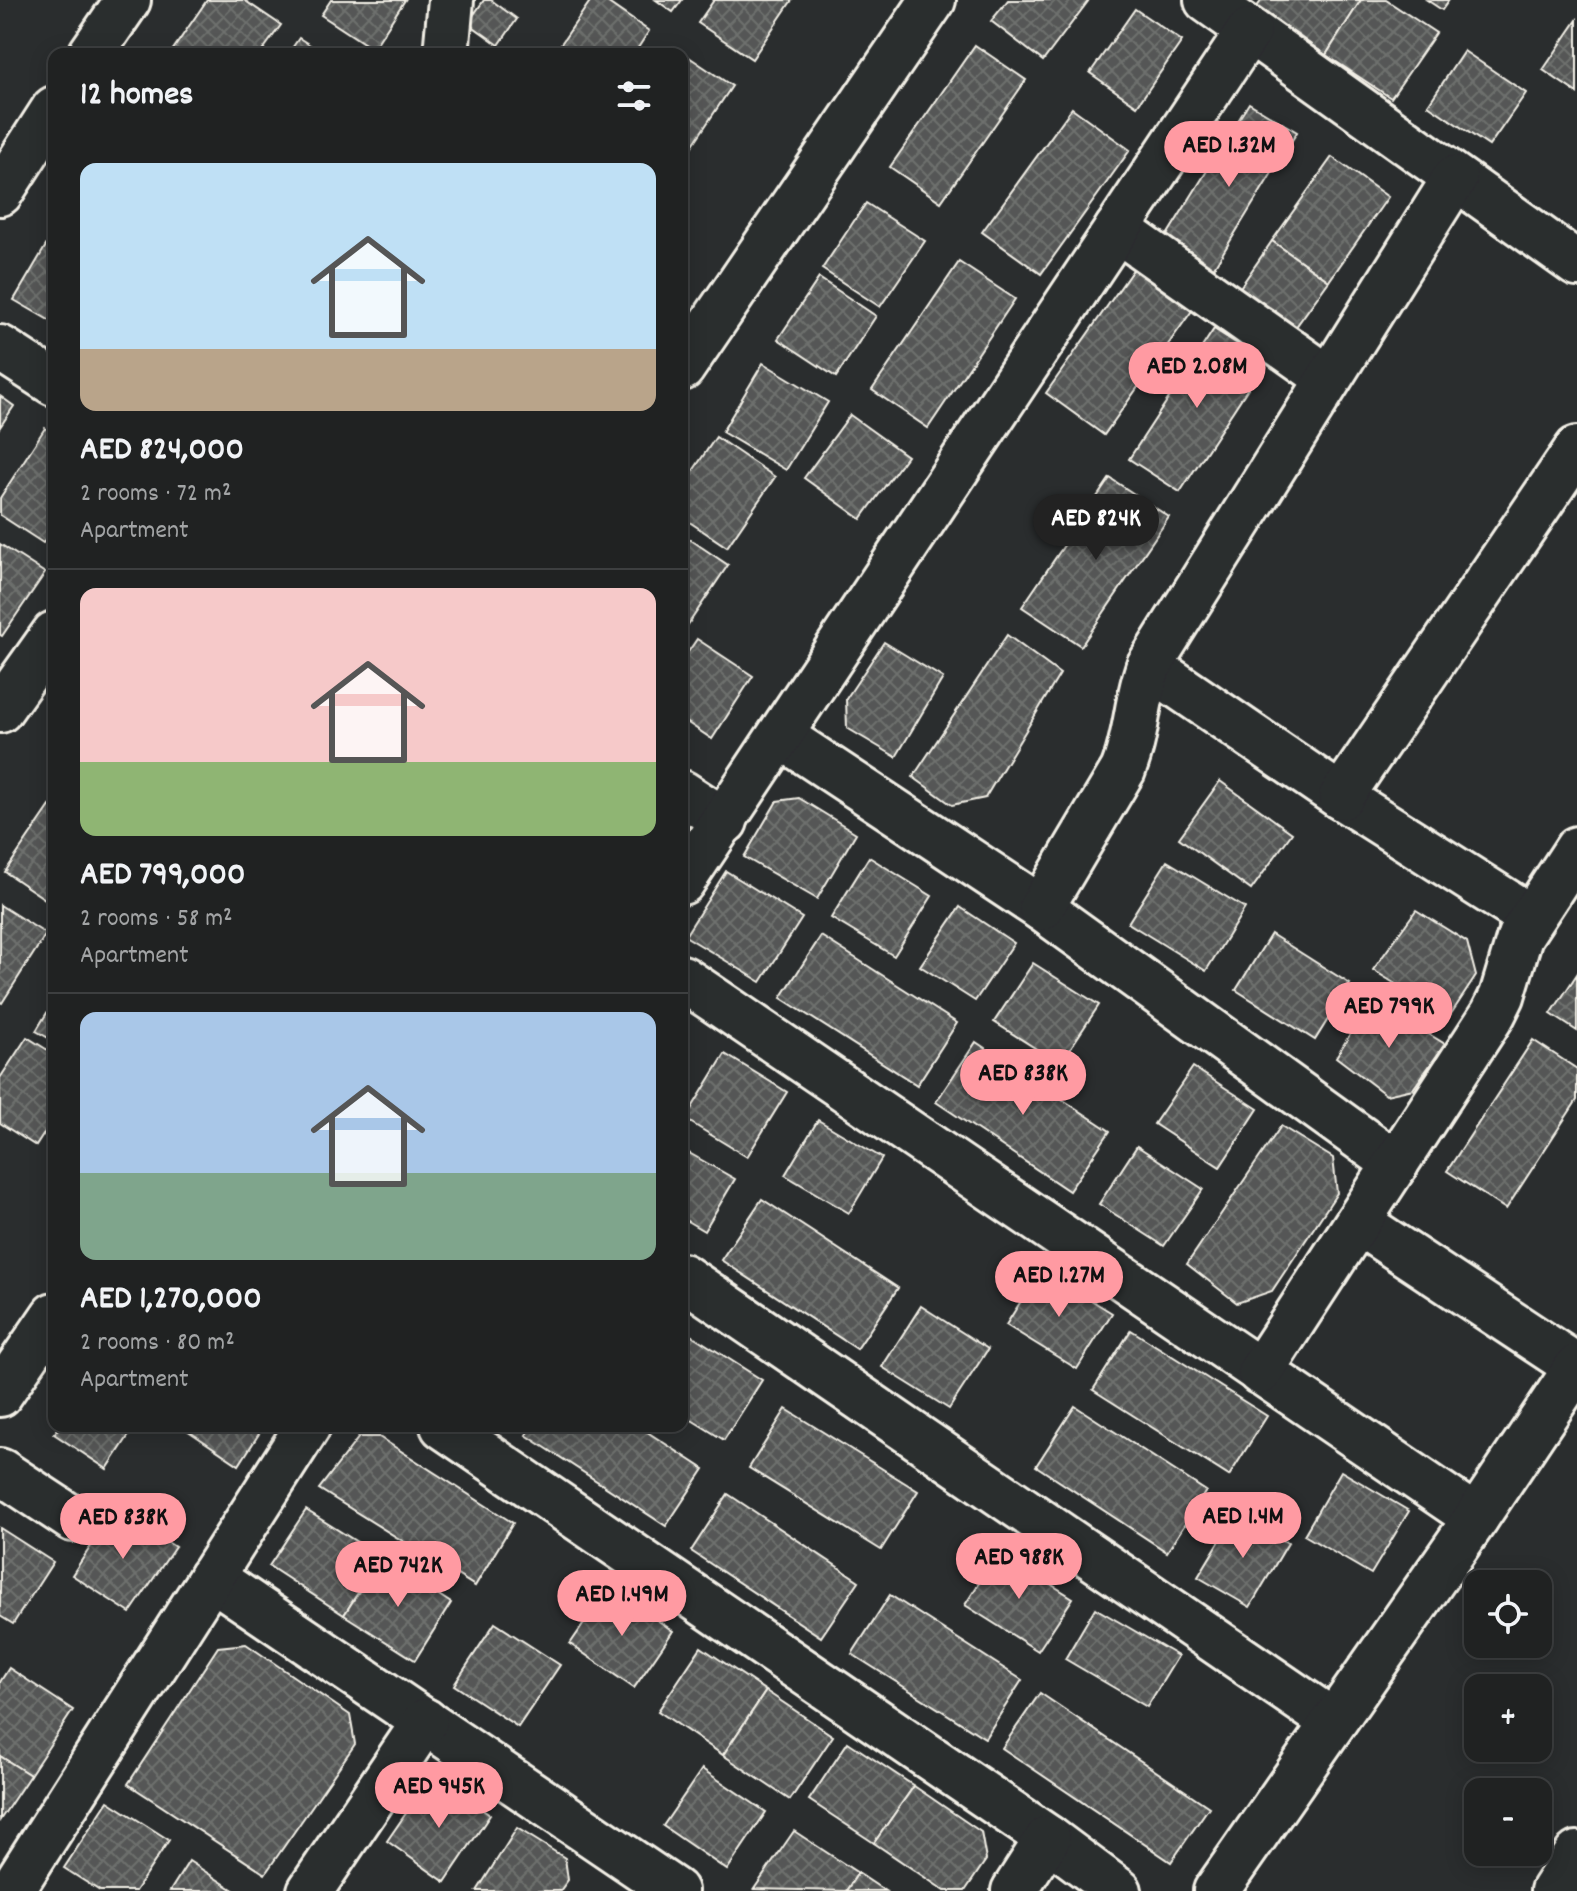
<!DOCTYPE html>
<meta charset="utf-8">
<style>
:root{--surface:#202222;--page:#2d2f2f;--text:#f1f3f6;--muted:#a2a4a5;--line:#3d3f40;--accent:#ff9aa2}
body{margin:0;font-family:Dekko,sans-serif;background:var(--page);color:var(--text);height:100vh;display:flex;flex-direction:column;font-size:30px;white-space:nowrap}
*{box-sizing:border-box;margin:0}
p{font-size:26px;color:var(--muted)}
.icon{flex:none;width:44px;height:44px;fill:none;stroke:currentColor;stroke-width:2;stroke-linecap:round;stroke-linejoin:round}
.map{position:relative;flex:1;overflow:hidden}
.details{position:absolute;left:48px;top:48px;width:640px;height:1384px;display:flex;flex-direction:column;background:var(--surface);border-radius:16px;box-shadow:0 4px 20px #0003,0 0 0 2px var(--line)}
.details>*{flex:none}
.tools{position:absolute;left:1464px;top:1570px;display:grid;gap:16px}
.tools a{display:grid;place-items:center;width:88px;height:88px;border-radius:16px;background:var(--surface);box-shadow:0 4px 20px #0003,0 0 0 2px var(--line);font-size:40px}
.price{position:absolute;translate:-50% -68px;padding:0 18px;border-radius:28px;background:var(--accent);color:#111;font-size:26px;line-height:52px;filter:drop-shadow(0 2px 4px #0008)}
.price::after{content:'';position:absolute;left:50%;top:48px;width:24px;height:18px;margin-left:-12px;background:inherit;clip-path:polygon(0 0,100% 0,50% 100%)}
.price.active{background:#222;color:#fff}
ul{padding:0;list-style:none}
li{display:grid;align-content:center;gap:16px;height:424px;padding:0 32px}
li+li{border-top:2px solid var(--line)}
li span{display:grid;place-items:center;height:248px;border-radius:16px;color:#555}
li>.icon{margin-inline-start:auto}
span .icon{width:144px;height:144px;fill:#fffc;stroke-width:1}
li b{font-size:34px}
h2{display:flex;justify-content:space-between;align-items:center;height:96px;padding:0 32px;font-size:34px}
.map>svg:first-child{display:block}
.building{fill:url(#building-cross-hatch);stroke:#f4f1e8;stroke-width:2}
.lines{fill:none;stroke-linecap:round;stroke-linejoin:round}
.minor-casing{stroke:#f4f1e8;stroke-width:50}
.minor{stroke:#2a2d2e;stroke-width:44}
</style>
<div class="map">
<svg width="1577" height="1891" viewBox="0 0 1577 1891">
<defs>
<pattern id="building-cross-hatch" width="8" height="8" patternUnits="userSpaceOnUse" patternTransform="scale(2)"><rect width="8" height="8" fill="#555756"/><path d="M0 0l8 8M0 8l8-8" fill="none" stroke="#6e706e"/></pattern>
</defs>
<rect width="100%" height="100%" fill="#2a2d2e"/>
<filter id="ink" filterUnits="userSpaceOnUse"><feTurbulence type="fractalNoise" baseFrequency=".0125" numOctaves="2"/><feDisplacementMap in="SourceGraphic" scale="16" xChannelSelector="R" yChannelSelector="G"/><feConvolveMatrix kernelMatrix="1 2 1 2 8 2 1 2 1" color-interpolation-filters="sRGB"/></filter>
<g filter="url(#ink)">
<g class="building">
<polygon points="207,0 244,0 281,25 260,54 170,54"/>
<polygon points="331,0 405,0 373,49 321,15"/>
<polygon points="484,0 491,0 517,19 499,45 468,23"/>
<polygon points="591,0 604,0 649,31 634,54 554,54"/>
<polygon points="656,0 682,0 673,12"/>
<polygon points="714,0 792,0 752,59 698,23"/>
<polygon points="1008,0 1089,0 1043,61 991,21"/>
<polygon points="1262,0 1361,0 1326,55 1256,8"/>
<polygon points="1361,0 1386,0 1436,33 1391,98 1326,55"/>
<polygon points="1427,0 1449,0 1442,10"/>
<polygon points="1135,9 1182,41 1137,106 1090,73"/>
<polygon points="1577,20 1577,93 1543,70"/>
<polygon points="299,38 324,54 288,54"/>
<polygon points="975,45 1026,80 941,202 890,167"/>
<polygon points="674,47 732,86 682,161 682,54 669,54"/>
<polygon points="1464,51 1526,93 1489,146 1428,105"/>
<polygon points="1249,103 1297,132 1210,274 1161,245"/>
<polygon points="1072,108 1130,150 1041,274 982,232"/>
<polygon points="1332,157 1388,197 1329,281 1272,241"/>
<polygon points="866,203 925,241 880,307 822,269"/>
<polygon points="54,232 54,323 14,300"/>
<polygon points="1272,241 1329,281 1295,328 1239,289"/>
<polygon points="959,262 1015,299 928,428 872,390"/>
<polygon points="1137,264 1196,305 1104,435 1046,393"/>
<polygon points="819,278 876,316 836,377 778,339"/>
<polygon points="1214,329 1265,362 1180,492 1129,459"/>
<polygon points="763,363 828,402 786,470 722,432"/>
<polygon points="0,396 14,406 0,427"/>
<polygon points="850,415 907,456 861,519 804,478"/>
<polygon points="45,428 54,433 54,529 43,543 0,515 0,498"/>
<polygon points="716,437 775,477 727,547 682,517 682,487"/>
<polygon points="1110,478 1169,517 1081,646 1022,607"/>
<polygon points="682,534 728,565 685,629 682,627"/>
<polygon points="0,544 45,573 2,636 0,635"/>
<polygon points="1007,635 1060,674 985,798 952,805 913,777"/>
<polygon points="697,639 753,676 712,739 682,719 682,661"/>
<polygon points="884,642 943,678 896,757 847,728 846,699"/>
<polygon points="1220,781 1292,833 1251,890 1179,838"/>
<polygon points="799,798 856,833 817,899 744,857 777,801"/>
<polygon points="50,806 54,809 54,905 5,872"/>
<polygon points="869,857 932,896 894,956 831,918"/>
<polygon points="1167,861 1245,908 1206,971 1128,923"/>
<polygon points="726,871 802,918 761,982 685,936"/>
<polygon points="0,905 46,934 2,1003 0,1002"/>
<polygon points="960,907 1014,943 975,1001 920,966"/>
<polygon points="1416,910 1467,942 1476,976 1449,1017 1373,970"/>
<polygon points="1271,934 1350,984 1315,1040 1236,990"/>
<polygon points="821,936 957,1023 917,1085 781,998"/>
<polygon points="1033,963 1099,1005 1060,1064 994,1022"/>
<polygon points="1577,974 1577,1031 1551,1014"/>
<polygon points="1372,999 1445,1044 1413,1089 1386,1095 1336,1057"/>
<polygon points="54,1001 54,1041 36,1031"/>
<polygon points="27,1037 54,1054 54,1118 36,1146 0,1123 0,1078"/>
<polygon points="1533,1040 1577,1069 1577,1100 1506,1209 1447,1171"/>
<polygon points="976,1042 1110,1131 1069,1191 936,1102"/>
<polygon points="725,1054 787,1092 747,1157 685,1119"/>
<polygon points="1193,1067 1258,1109 1220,1167 1154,1124"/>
<polygon points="818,1120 882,1158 849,1213 785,1175"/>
<polygon points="1281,1126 1333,1158 1337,1193 1272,1291 1237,1303 1187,1264"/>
<polygon points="1137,1146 1203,1189 1164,1246 1099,1204"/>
<polygon points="682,1149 735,1179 704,1231 682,1218"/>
<polygon points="762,1199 898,1288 857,1349 721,1260"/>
<polygon points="1041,1269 1112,1313 1077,1369 1006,1325"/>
<polygon points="921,1306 988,1349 949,1409 882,1367"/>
<polygon points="682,1329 762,1380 724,1440 682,1414"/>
<polygon points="1131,1330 1267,1416 1229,1476 1093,1390"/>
<polygon points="1075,1406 1206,1491 1167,1552 1036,1466"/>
<polygon points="786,1409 918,1491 881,1550 749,1468"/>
<polygon points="60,1426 135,1426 107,1469 54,1434"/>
<polygon points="181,1426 264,1426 239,1465"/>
<polygon points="532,1426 638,1426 704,1469 666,1526 526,1435"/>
<polygon points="359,1437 379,1437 513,1523 475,1586 319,1489"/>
<polygon points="1341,1471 1409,1511 1371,1574 1304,1535"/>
<polygon points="728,1494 859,1581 821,1637 691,1551"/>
<polygon points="116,1508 175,1547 130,1613 72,1575"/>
<polygon points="306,1510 381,1557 344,1615 269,1566"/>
<polygon points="1236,1514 1288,1543 1250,1607 1198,1577"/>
<polygon points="0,1528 53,1562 13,1624 0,1616"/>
<polygon points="999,1552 1073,1598 1038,1651 965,1605"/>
<polygon points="381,1557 451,1603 415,1660 344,1615"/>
<polygon points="609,1587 673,1631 634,1688 570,1644"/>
<polygon points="890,1595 1022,1680 985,1738 852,1654"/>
<polygon points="1095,1608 1178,1656 1147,1707 1065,1659"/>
<polygon points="495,1623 560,1665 518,1727 454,1685"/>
<polygon points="246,1644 350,1715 355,1744 265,1874 128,1784 218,1647"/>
<polygon points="701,1647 766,1691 723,1755 658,1711"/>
<polygon points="9,1668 73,1710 30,1775 0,1756 0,1682"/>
<polygon points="766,1691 833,1736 790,1800 723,1755"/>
<polygon points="1040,1693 1209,1807 1171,1862 1002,1748"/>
<polygon points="848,1742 914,1786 874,1843 809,1800"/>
<polygon points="0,1756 30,1775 0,1820"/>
<polygon points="702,1769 766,1812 727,1870 663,1826"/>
<polygon points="914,1786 981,1832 986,1860 965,1891 945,1891 874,1843"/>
<polygon points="424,1787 452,1789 490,1815 445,1882 387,1841"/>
<polygon points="108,1801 169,1840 135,1891 100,1891 64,1868"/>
<polygon points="517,1828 565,1858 568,1880 560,1891 477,1891"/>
<polygon points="794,1831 858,1873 846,1891 754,1889"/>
<polygon points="189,1861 235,1891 170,1891"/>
<polygon points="858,1873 885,1891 846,1891"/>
</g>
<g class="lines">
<defs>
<g id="minor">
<polyline points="1207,0 1577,264"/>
<polyline points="91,54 128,0"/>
<polyline points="446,54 451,0"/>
<polyline points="0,193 54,109"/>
<polyline points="1117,229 1328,378"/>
<polyline points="0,348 54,383"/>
<polyline points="682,368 933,0"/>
<polyline points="1149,666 1341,797 1530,917"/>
<polyline points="0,710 54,634"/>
<polyline points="781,736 1041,908 1396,1164"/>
<polyline points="682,793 725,821"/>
<polyline points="1341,797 1577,449"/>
<polyline points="682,882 1249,31"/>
<path d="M1041 908 1123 770C1137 736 1136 701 1149 666L1455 178"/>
<polyline points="682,978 1476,1518"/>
<polyline points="1358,1222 1577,1367"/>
<polyline points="682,1276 1332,1721"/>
<polyline points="1260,1372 1493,1014 1502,996 1520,936 1577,849"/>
<polyline points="0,1394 54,1315"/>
<polyline points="443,1426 1048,1838 1119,1891"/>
<polyline points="0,1471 73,1519"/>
<polyline points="211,1577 675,1891"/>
<polyline points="11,1891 308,1426"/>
<polyline points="310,1891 425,1721"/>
<polyline points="1014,1891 1048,1838"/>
<polyline points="1216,1891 1476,1518 1577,1367"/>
<polyline points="1553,1891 1577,1854"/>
</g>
</defs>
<use href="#minor" class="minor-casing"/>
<use href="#minor" class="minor"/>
</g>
</g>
</svg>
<div class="tools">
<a><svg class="icon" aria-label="locate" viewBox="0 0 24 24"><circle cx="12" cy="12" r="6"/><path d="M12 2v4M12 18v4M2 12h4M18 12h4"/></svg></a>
<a>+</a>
<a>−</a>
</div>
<b class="price" style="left:1229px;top:189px">AED 1.32M</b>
<b class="price" style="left:1197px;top:410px">AED 2.08M</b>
<b class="price active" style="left:1096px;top:562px">AED 824K</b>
<b class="price" style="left:1389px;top:1050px">AED 799K</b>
<b class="price" style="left:1023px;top:1117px">AED 838K</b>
<b class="price" style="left:1059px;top:1319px">AED 1.27M</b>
<b class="price" style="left:1243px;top:1560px">AED 1.4M</b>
<b class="price" style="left:123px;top:1561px">AED 838K</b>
<b class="price" style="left:1019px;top:1601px">AED 988K</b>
<b class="price" style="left:398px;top:1609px">AED 742K</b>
<b class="price" style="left:622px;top:1638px">AED 1.49M</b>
<b class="price" style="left:439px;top:1830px">AED 945K</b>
<section class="details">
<h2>12 homes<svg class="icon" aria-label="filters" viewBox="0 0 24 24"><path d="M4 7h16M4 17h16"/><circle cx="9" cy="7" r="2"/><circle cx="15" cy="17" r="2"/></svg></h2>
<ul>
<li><span style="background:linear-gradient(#bfe0f5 75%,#b9a48a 0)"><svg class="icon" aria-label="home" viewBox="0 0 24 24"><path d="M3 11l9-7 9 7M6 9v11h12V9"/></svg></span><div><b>AED 824,000</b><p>2 rooms · 72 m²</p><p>Apartment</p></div></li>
<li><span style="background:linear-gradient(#f6c9c9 70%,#8fb573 0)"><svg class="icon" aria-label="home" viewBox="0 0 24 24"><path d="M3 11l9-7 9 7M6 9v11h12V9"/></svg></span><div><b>AED 799,000</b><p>2 rooms · 58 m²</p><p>Apartment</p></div></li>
<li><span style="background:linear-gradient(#a9c7e8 65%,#7fa58c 0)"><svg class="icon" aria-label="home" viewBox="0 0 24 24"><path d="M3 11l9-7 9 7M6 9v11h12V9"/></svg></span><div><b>AED 1,270,000</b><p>2 rooms · 80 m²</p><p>Apartment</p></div></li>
</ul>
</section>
</div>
